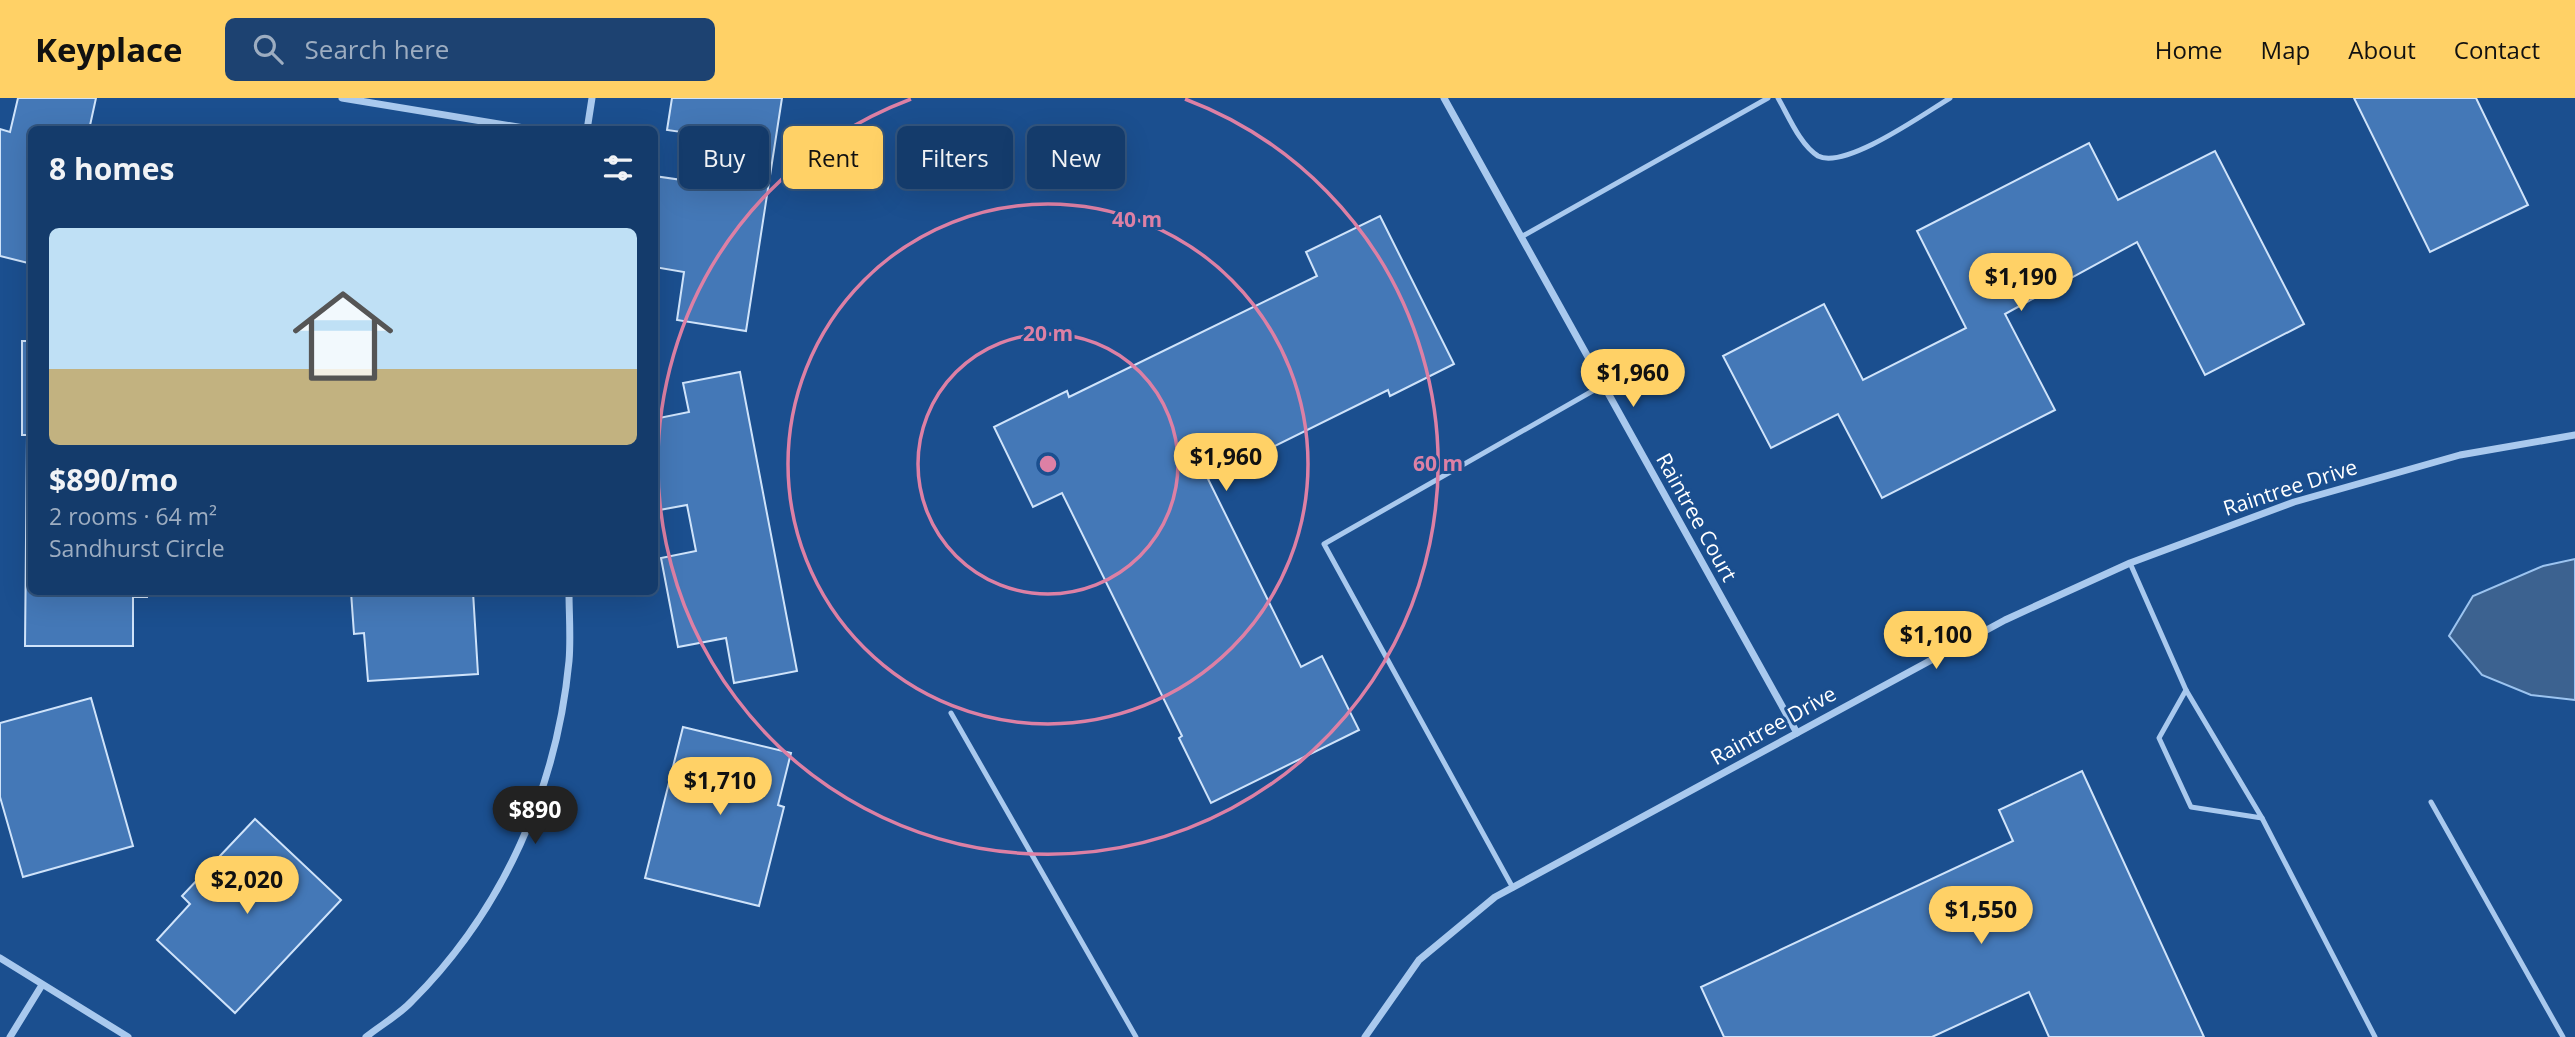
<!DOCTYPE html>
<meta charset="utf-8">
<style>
:root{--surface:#143b6b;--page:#1d4271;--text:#f1f3f6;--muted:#9dadc1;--line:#33557e;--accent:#ffd166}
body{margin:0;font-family:"Open Sans",sans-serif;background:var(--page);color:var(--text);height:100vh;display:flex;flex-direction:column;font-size:26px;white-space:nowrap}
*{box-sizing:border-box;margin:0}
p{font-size:23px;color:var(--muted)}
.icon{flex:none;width:38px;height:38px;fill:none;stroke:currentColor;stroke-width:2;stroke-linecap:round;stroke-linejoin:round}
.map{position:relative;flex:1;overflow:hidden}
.drawer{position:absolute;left:28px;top:28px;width:630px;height:469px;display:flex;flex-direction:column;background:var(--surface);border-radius:10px;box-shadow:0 7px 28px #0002,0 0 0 2px var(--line)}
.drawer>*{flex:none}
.banner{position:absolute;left:679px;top:28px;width:665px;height:63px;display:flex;gap:14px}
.price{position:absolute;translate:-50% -60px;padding:0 16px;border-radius:24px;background:var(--accent);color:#111;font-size:23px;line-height:46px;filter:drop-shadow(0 2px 4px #0008)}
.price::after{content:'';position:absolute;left:50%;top:42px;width:21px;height:16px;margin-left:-10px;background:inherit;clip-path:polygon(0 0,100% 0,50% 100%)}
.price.current{background:#222;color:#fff}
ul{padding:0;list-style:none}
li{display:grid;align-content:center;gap:14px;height:371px;padding:0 21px}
li span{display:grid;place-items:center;height:217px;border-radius:10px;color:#555}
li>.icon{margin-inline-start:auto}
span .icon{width:126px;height:126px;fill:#fffc;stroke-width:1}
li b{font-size:30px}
h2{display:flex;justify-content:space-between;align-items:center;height:84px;padding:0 21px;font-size:30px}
.pill{padding:0 24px;border-radius:10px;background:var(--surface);box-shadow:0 7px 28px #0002,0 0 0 2px var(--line);font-size:24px;line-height:63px}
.pill.current{background:var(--accent);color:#111}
header{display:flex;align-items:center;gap:42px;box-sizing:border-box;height:98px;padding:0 35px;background:var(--accent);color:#111}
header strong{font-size:33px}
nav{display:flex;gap:38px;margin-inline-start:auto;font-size:24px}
.search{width:490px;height:63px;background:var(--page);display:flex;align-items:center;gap:18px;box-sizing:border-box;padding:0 24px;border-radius:10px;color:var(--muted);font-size:26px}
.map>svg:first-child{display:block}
.water{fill:#3c6290;stroke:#9cc4f0;stroke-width:2}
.building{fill:#4478b7;stroke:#cfe3fa;stroke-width:2}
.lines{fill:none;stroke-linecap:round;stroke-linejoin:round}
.lane{stroke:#a9c9ee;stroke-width:5}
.street{stroke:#a9c9ee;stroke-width:7}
.ring{fill:none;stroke:#dd80a5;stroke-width:3.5}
.labels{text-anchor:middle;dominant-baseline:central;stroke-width:6;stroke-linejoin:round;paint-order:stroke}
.street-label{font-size:21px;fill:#fff;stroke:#1b4f8f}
.centre{fill:#dd80a5;stroke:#1b4f8f;stroke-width:3.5}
.ring-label{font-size:21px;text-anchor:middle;font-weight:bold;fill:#dd80a5;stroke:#1b4f8f;stroke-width:6;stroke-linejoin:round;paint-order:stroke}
</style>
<header>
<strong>Keyplace</strong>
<div class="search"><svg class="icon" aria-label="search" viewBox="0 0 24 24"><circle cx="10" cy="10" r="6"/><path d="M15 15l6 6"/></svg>Search here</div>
<nav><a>Home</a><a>Map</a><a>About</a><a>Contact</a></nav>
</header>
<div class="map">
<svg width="2575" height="939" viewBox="0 0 2575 939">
<rect width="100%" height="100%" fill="#1b4f8f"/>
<polygon class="water" points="2575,461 2575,602 2531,597 2482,577 2449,538 2473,498 2543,468"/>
<g class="building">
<polygon points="18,0 96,0 89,32 32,32 32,166 0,158 0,31 10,34"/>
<polygon points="672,0 782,0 746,233 677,222 684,174 654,169 654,78 696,84 703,37 667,32"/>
<polygon points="2354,0 2476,0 2528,107 2430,154"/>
<polygon points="2089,45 2118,102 2215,53 2304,226 2205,277 2137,144 2005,216 2055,312 1882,400 1838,316 1771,350 1723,258 1824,206 1863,282 1966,230 1917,133"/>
<polygon points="1380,118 1454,266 1390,298 1388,292 1208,381 1301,569 1322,558 1359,632 1211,705 1179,640 1182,638 1062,395 1033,409 994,329 1067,293 1069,299 1317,178 1306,154"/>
<polygon points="22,243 32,243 32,494 147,494 147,499 133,499 133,548 25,548 27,337 22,337"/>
<polygon points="740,274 797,573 734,585 726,540 678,549 661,460 696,453 687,407 654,413 654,321 689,314 683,285"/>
<polygon points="351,494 473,494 478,576 368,583 364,535 354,536"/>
<polygon points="91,600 133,748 23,779 0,699 0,625"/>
<polygon points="683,629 791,655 778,707 784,709 759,808 645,780"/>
<polygon points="2082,673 2204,939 2049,939 2029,894 1932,939 1724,939 1701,889 2013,743 1999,712"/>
<polygon points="255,721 341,802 235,915 157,842 190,806 182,798"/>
</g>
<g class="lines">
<g class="lane">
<path d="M1778 0C1788 17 1800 47 1818 58 1845 72 1925 15 1950 0"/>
<polyline points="1521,139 1768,0"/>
<polyline points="2130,465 2186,592 2262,720 2375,939"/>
<polyline points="2186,592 2159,640 2191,709 2262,720"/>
<polyline points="951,615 1136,939"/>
<polyline points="2431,704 2563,939"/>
<polyline points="1513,790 1324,446 1603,287"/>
</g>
<g class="street">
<polyline points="342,0 536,32"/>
<polyline points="1444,0 1797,635"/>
<polyline points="587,32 592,0"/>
<polyline points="0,860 128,939"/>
<polyline points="10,939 42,887"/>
<path d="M366 939C381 927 399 917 412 903 503 812 557 690 569 563 571 540 569 516 569 494"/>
<polyline points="1365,939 1419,862 1495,799 2005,522 2130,465 2294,404 2460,357 2575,337"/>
</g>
</g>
<g class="ring">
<circle cx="1048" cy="366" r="130"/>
<circle cx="1048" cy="366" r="260"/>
<path d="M1185 1A390 390 0 1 1 911 1"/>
</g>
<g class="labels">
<g class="street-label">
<text transform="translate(2290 389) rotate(-18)">Raintree Drive</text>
<text transform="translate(1697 419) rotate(61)">Raintree Court</text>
<text transform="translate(1773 627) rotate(-29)">Raintree Drive</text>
</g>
</g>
<circle cx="1048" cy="366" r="10" class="centre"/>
<g class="ring-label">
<text x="1137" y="129">40 m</text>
<text x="1048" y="243">20 m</text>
<text x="1438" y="373">60 m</text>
</g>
</svg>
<b class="price" style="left:2021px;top:215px">$1,190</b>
<b class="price" style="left:1633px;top:311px">$1,960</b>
<b class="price" style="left:1226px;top:395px">$1,960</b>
<b class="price" style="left:1936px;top:573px">$1,100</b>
<b class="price" style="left:720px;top:719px">$1,710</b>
<b class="price current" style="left:535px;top:748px">$890</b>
<b class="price" style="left:247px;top:818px">$2,020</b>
<b class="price" style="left:1981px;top:848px">$1,550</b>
<div class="banner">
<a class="pill">Buy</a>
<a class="pill current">Rent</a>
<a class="pill">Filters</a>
<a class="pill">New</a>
</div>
<section class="drawer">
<h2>8 homes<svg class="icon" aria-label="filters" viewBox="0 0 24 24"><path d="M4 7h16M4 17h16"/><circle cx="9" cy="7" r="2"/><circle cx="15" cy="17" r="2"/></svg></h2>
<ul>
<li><span style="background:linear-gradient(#bfe0f5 65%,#c2b280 0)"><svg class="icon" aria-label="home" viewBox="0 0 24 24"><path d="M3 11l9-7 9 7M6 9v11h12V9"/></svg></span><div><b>$890/mo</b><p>2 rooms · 64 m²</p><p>Sandhurst Circle</p></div></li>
</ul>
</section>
</div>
